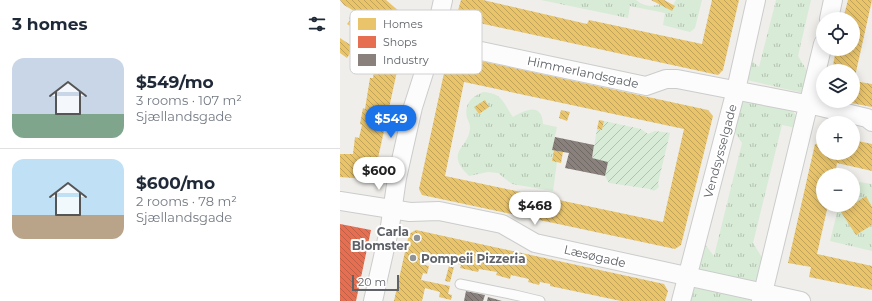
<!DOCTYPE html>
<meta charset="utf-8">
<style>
:root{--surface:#fff;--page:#f6f6f7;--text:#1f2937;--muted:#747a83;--line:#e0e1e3;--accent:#1a73e8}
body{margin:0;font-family:Montserrat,sans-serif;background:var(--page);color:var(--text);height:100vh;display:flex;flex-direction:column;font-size:15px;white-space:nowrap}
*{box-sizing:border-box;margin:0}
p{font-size:13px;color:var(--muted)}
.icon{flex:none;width:22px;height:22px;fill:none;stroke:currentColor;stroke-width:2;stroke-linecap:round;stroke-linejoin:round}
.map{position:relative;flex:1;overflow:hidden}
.sheet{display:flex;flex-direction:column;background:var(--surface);width:340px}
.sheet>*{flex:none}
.buttons{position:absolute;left:476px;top:12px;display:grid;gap:8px}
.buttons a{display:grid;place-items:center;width:44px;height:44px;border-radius:50%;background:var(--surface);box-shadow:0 2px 10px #0003;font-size:20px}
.scale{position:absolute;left:12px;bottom:10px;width:47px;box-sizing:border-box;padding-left:4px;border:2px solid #5f6368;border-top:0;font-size:11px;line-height:14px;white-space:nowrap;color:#5f6368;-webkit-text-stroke:3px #fff;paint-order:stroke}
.price{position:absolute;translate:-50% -34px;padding:0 9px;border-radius:14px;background:#fff;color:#222;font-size:13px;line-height:26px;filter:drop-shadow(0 1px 2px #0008)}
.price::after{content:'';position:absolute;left:50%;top:24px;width:12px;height:9px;margin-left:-6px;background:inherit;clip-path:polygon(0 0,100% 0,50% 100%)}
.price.selected{background:var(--accent);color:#fff}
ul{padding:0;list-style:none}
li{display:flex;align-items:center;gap:12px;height:100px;padding:0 12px}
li+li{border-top:1px solid var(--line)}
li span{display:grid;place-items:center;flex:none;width:112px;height:80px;border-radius:12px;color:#555}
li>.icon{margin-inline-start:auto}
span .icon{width:48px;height:48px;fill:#fffc;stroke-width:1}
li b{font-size:17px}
h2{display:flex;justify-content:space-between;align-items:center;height:48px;padding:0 12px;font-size:17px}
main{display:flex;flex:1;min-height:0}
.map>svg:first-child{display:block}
.park{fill:url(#park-tufts)}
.garden{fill:url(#garden-furrows)}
.homes{fill:url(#homes-back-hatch);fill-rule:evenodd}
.shops{fill:url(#shops-back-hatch)}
.industry{fill:url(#industry-back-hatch)}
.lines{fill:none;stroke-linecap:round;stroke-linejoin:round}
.service-casing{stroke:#cbcccc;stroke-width:11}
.minor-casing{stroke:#cbcccc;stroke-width:20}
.service{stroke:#fdfcfc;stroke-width:9}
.minor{stroke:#fdfcfc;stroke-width:18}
.poi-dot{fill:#919496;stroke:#fff;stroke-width:1.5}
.labels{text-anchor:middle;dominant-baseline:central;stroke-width:4;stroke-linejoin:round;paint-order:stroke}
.street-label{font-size:12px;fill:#5f6368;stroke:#fff}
.poi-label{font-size:12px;font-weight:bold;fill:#5f6368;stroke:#fff;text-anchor:end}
.key{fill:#fff;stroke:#cfd0d2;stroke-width:1}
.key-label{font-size:11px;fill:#5f6368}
</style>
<main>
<section class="sheet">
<h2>3 homes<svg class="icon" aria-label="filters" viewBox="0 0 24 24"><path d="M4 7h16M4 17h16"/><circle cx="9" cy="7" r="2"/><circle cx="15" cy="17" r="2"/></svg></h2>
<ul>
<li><span style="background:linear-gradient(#c9d6e8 70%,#7fa58c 0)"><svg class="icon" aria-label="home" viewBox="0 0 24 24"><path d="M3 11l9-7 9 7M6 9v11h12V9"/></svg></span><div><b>$549/mo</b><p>3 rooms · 107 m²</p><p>Sjællandsgade</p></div></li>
<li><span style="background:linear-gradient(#bfe0f5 70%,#b9a48a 0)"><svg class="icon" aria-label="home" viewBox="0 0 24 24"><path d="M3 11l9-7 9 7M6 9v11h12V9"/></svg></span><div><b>$600/mo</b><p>2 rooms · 78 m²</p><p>Sjællandsgade</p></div></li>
</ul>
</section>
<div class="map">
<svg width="532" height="301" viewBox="0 0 532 301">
<defs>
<pattern id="park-tufts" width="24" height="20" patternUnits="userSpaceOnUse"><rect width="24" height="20" fill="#d8ebd6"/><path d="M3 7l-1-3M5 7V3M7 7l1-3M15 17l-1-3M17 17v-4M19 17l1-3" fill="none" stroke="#b2c2b1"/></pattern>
<pattern id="garden-furrows" width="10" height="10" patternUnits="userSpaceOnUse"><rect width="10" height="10" fill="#d8ebd6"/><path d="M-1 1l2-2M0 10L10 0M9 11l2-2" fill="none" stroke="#b2c2b1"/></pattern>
<pattern id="homes-back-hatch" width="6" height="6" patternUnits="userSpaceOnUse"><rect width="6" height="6" fill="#e9c46a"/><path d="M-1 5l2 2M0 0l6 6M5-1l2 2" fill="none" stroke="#c0a35b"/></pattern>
<pattern id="shops-back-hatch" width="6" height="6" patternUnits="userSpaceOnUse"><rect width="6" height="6" fill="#e76f51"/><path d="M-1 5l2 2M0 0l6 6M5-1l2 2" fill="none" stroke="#be5f47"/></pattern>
<pattern id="industry-back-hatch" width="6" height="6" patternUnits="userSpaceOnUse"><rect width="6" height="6" fill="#8a817c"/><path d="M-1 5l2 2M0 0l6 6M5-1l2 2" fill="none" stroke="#6e6865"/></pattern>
</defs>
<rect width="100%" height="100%" fill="#efeeea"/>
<g class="park">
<path d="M201 0H296C306 8 315 7 325 2L333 5 336 0H362L355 28 350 32 323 25 325 13 290 6 288 18Z"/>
<polygon points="436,0 471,0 458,56 469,74 463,93 407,80 409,58 419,67"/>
<path d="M143 92C163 93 163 103 173 117 185 110 202 102 203 124L217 127 212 150H214L212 161 217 162 213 191 172 184 158 173 148 172 129 176C103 151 130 148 130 127 130 124 128 120 127 118 124 104 131 97 143 92Z"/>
<path d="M407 100 449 109C458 114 457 119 456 128L442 125 413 243 426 264 417 285 363 275 358 269 364 243 374 256 402 143 391 127 401 103Z"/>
<polygon points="513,181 532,184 532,251 490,241 499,205 513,205"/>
<polygon points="356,285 408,293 414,301 348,301 352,289"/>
</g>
<polygon class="garden" points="264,121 301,129 308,134 315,131 330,133 318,183 319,187 314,191 310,189 269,183 265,176 268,162 252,158 257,129 262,130"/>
<g class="homes">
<polygon points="0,0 46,0 60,12 60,14 68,21 35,172 26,179 0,177 0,154 13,154 15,137 19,138 22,125 20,124 23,108 25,109 30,78 33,78 35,66 34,66 43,29 33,25 26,19 21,27 18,25 15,29 7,24 10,20 9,18 14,11 4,5"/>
<polygon points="121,0 143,0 247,24 249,20 362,44 372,0 399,0 383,70 378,75 121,19 117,14"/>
<polygon points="311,0 324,0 335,6 332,11"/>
<polygon points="508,0 532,0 514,81 532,84 532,107 506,102 513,101 513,71 492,71 496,49 513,49 513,19 503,19"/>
<polygon points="0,38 9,44 29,47 27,54 11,52 7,58 0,53"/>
<path d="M113 55 368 110 373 116 341 245 335 249 82 195 79 189 107 59ZM124 82 344 129 323 222 105 176Z"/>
<polygon points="145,100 149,107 139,114 134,107"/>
<polygon points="221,110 230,112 227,121 219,118"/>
<polygon points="259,120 264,121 262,130 257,129"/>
<polygon points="513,140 532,144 532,171 497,163 495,175 483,175 483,205 488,205 477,254 532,266 532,290 469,277 471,267 448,263 475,144 483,145 483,153 513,153"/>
<polygon points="214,150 223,152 221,163 212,161"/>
<polygon points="526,196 532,207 532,225 516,235 501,212"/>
<polygon points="76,230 324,284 328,291 325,301 281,301 210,286 210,284 200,282 199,285 188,282 189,279 171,275 170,279 156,275 157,272 139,269 138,272 120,268 121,265 115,263 110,282 105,281 110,262 98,259 97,262 90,261 91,258 88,257 85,265 89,266 87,274 83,273 81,280 110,286 108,294 112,295 111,300 99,297 100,292 85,288 82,301 54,301 69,234"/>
</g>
<polygon class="shops" points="0,224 31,230 16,301 0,301"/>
<g class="industry">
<polygon points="215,137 254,145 252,158 268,162 265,176 225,168 229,153 212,150"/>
<polygon points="126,291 145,295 143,301 124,301"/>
<polygon points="148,297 162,301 147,301"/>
</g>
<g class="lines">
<defs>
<polyline id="service" points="120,284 175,295 200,301"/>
<g id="minor">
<polyline points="489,19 493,0"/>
<polyline points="94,41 306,86 326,79 337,79 481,107 527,118 532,122"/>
<polyline points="0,201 70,212 99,211 162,224 195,243 461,301"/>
<polyline points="33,301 50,226 57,178 73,107 94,41 103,0"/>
<polyline points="341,301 396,90 416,0"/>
<polyline points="421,301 483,44"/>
</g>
</defs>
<use href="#service" class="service-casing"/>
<use href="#minor" class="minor-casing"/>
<use href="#service" class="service"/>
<use href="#minor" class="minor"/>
</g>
<g class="poi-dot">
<circle cx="77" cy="238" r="4"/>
<circle cx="73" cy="258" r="4"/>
</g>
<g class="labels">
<g class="street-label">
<text transform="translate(243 72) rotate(12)">Himmerlandsgade</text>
<text transform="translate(380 151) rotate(-75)">Vendsysselgade</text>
<text transform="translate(255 256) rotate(13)">Læsøgade</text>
</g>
<g class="poi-label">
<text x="69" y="231">Carla<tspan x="69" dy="14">Blomster</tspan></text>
<text x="81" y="258" text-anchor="start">Pompeii Pizzeria</text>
</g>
</g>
<rect x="10" y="10" width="132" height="64" rx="6" class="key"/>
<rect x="18" y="18" width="18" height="12" fill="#e9c46a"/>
<rect x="18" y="36" width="18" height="12" fill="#e76f51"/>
<rect x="18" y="54" width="18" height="12" fill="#8a817c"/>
<g class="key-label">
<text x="43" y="28">Homes</text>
<text x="43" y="46">Shops</text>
<text x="43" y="64">Industry</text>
</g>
</svg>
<div class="buttons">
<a><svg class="icon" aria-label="locate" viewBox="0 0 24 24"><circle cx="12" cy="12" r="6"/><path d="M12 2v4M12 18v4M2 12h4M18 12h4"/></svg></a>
<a><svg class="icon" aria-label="layers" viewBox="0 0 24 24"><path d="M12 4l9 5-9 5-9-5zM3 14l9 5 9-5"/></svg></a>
<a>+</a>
<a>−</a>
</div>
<div class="scale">20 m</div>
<b class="price selected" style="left:51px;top:139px">$549</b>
<b class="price" style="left:39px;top:191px">$600</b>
<b class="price" style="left:195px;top:226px">$468</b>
</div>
</main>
